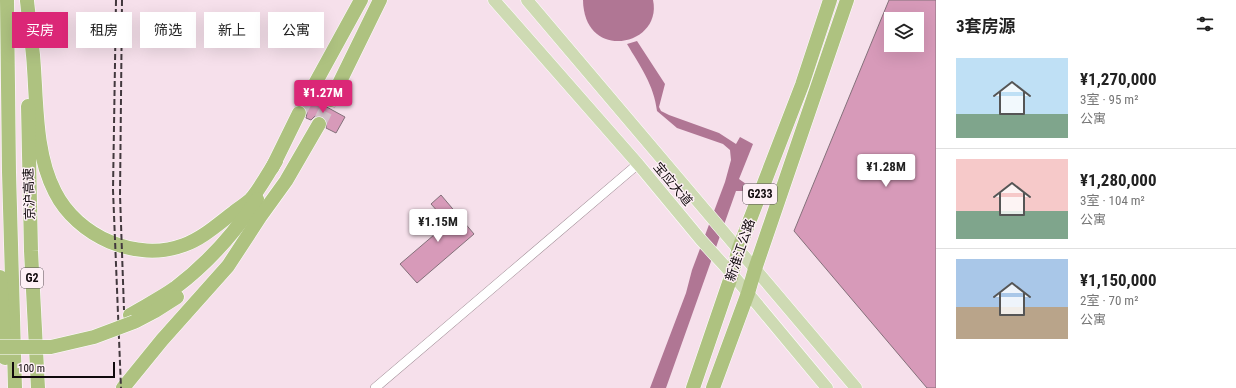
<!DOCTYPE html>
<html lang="zh">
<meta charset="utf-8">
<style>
:root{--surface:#fff;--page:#f6f6f6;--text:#222;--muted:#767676;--line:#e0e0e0;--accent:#db2777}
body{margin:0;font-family:"Roboto Condensed","Noto Sans SC",sans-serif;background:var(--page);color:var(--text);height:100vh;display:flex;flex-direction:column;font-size:15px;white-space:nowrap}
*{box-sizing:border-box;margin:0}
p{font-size:13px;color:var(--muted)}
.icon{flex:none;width:22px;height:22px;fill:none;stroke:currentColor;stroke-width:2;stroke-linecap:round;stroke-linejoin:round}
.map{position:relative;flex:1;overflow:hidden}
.sheet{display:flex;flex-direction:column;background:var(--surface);width:300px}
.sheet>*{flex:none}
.top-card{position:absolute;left:12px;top:12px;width:380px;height:36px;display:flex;gap:8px}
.buttons{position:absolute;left:884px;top:12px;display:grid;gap:8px}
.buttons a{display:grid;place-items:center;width:40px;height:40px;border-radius:0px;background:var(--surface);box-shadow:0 4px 16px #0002;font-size:20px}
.scale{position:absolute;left:12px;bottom:10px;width:103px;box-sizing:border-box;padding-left:4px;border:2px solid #10090c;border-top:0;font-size:11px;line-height:14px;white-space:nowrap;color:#10090c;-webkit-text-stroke:3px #fef0f6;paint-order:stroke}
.price{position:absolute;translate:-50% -34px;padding:0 9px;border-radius:4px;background:#fff;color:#222;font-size:13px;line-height:26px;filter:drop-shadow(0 1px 2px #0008)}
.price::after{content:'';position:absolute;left:50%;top:24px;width:12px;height:9px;margin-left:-6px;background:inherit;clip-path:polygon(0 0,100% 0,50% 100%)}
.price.active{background:var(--accent);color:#fff}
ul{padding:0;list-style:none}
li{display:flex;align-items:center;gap:12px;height:100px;padding:0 20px}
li+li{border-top:1px solid var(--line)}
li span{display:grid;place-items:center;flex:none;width:112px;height:80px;border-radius:0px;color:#555}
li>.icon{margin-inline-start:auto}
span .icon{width:48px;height:48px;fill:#fffc;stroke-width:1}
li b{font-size:17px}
h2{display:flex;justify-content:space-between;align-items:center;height:48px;padding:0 20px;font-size:17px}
.pill{padding:0 14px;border-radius:0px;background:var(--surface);box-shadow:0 4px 16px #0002;font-size:14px;line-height:36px}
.pill.active{background:var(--accent);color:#fff}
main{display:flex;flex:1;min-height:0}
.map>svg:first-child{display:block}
.water{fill:#b07694}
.building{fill:#d79ab9;stroke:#84707a;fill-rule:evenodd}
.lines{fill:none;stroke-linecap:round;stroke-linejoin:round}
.highway-tunnel{stroke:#d4c0ca;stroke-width:14;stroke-dasharray:14 7;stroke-linecap:butt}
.minor-casing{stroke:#97838c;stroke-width:10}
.major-casing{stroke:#fff;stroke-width:13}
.highway-casing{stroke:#fff;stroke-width:15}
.minor{stroke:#fff;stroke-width:9}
.major{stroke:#cedab3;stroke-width:12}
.highway{stroke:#aec280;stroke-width:14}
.rail{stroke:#42383d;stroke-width:2;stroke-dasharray:6 3;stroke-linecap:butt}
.highway-bridge-casing{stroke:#fff;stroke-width:15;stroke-linecap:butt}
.highway-bridge{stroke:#aec280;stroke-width:14}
.labels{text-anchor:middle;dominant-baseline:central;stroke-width:3;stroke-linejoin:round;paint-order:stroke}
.shield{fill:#fef0f6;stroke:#574e52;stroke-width:1}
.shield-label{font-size:12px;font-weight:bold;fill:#10090c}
.street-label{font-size:13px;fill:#10090c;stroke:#fef0f6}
</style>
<main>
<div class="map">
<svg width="936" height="388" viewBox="0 0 936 388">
<rect width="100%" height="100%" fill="#f6e0eb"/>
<g class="water">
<path d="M583 0H653C663 46 584 63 583 0Z"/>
<path d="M637 41 665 84 659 107 661 111 669 115 719 133 736 144 740 137 753 144 739 179 746 184 743 191H736L666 388H650L686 293 692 270 725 182 731 160 730 150 723 144 677 128 657 111C654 85 640 66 627 44Z"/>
</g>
<g class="building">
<path d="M889 0H936V388H927L794 231ZM891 19H917V45H891Z"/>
<polygon points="304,96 307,99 312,99 345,117 336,133 326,128 327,120 323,116 315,116 311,120 306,118 307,113 306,109 303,106 299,105"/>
<polygon points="441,195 474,234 417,283 400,264 448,223 431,204"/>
</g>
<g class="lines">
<g class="highway-tunnel">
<polyline points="299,113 311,91"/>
<polyline points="319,124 331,100"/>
</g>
<defs>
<polyline id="minor" points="375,388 638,164"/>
<g id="major">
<polyline points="494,0 638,164 701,240 732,274 827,388"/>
<polyline points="527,0 856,388"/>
</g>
<g id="highway">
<polyline points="7,0 9,172 15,388"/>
<path d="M27 1C29 19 31 37 33 55 37 98 34 152 55 192 77 236 136 263 184 245 203 238 218 224 234 212 239 208 246 204 251 199 259 190 269 172 276 161"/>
<polyline points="311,91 361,0"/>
<polyline points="331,100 380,0"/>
<polyline points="28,106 31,251 38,388"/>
<polyline points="272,168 299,113"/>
<polyline points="0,277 5,358"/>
<path d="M130 315C145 306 161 298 175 288 208 263 234 234 257 199"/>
<polyline points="136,321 155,311 177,297"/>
<polyline points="123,388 162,340 228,266 260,217 286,181 319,124"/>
<polyline points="693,388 732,274 739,248 802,85 830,0"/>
<polyline points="713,388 748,293 755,269 847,0"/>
</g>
</defs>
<use href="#minor" class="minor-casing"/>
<use href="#major" class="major-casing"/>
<use href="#highway" class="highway-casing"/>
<use href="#minor" class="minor"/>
<use href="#major" class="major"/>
<use href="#highway" class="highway"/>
<g class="rail">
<polyline points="116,0 113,190 121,388"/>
<polyline points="122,0 120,195 124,310"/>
</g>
<defs>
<polyline id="highway-bridge" points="0,347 51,347 94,337 134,322"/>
</defs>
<use href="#highway-bridge" class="highway-bridge-casing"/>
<use href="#highway-bridge" class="highway-bridge"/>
</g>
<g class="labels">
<g class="shield">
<rect x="743" y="184" width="34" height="20" rx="3"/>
<rect x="21" y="268" width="22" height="20" rx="3"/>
</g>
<g class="shield-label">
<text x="760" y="194">G233</text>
<text x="32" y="278">G2</text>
</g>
<g class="street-label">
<text transform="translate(673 184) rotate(50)">宝应大道</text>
<text transform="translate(29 194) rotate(-92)">京沪高速</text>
<text transform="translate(740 250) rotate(-71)">新淮江公路</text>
</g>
</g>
</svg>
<div class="buttons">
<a><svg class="icon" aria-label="layers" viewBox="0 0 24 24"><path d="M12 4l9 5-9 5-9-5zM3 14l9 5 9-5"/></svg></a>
</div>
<div class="scale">100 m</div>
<b class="price active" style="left:323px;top:114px">¥1.27M</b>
<b class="price" style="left:886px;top:188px">¥1.28M</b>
<b class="price" style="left:438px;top:243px">¥1.15M</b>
<div class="top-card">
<a class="pill active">买房</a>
<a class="pill">租房</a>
<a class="pill">筛选</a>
<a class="pill">新上</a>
<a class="pill">公寓</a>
</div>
</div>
<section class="sheet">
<h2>3套房源<svg class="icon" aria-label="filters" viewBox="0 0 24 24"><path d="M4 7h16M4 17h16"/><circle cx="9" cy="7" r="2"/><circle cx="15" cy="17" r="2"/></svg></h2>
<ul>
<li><span style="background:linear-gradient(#bfe0f5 70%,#7fa58c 0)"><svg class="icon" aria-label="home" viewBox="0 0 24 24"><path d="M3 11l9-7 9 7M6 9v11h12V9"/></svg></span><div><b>¥1,270,000</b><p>3室 · 95 m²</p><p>公寓</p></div></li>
<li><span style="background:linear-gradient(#f6c9c9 65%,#7fa58c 0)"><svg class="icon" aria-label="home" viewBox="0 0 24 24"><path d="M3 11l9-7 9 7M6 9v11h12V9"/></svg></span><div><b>¥1,280,000</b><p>3室 · 104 m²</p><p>公寓</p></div></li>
<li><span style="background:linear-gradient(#a9c7e8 60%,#b9a48a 0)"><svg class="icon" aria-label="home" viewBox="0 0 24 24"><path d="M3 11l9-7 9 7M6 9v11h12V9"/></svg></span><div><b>¥1,150,000</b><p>2室 · 70 m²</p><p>公寓</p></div></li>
</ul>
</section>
</main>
